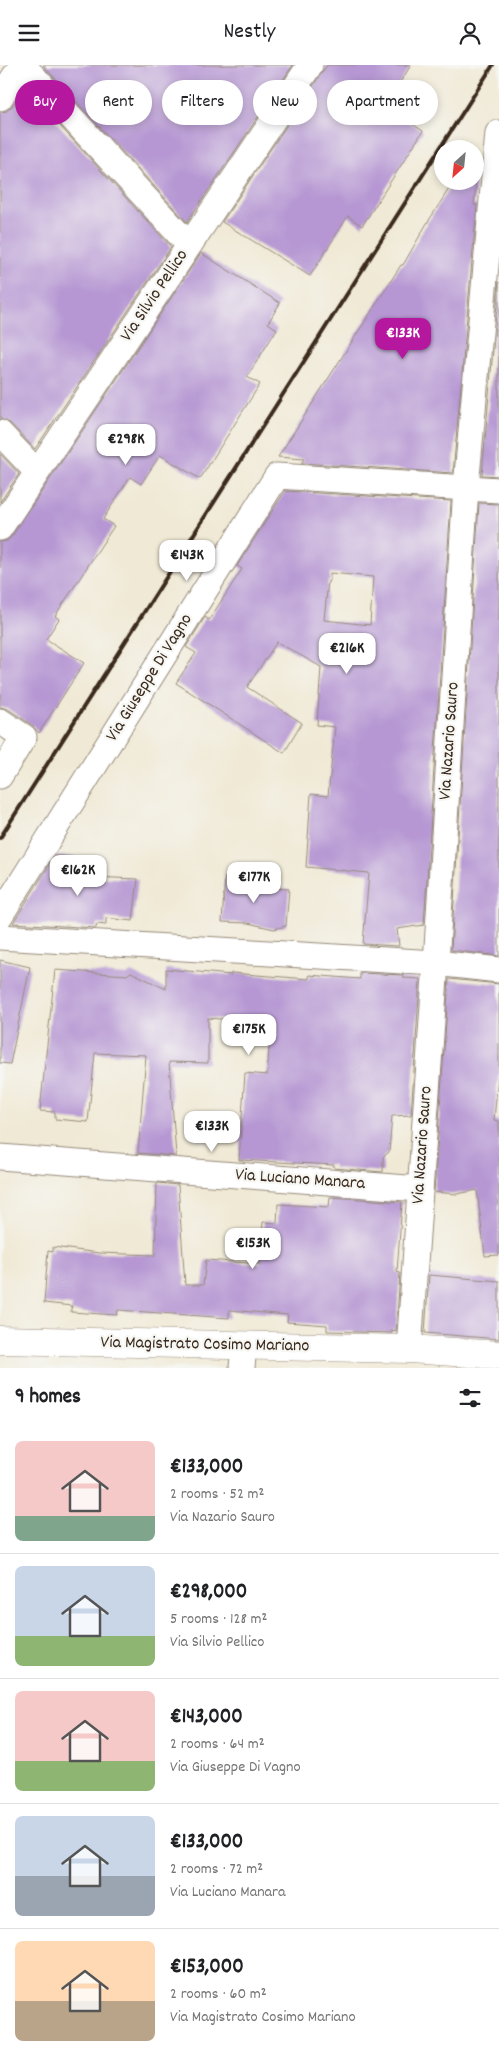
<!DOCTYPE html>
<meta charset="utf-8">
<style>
:root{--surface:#fff;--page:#f2f2f2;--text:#202124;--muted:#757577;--line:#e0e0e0;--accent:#b5179e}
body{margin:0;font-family:Dekko,sans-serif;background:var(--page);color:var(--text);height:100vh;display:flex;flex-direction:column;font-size:19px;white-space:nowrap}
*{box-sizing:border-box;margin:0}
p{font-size:16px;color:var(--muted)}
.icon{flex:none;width:28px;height:28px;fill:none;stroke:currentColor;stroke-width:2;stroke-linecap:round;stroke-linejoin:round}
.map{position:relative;height:1303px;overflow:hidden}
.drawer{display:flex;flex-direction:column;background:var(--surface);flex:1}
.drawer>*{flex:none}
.banner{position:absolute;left:15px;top:15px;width:470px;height:45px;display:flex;gap:10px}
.needle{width:32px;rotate:207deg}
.controls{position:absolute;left:434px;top:75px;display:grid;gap:10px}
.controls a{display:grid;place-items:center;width:50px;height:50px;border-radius:50%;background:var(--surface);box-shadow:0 2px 8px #0003;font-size:25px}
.price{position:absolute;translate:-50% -42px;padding:0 11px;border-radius:10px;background:#fff;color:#222;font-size:16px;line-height:32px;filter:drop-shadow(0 1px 2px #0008)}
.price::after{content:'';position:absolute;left:50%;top:30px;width:15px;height:11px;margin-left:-8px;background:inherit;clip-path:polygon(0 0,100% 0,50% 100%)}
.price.active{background:var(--accent);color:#fff}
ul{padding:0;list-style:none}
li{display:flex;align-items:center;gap:15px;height:125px;padding:0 15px}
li+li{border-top:1px solid var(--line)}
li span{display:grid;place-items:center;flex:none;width:140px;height:100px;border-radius:8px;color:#555}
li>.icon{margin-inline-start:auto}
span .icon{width:60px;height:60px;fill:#fffc;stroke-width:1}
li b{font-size:21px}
h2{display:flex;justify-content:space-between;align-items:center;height:60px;padding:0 15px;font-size:21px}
.tag{padding:0 18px;border-radius:22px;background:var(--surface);box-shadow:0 2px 8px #0003;font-size:18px;line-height:45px}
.tag.active{background:var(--accent);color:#fff}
header{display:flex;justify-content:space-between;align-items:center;height:65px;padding:0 15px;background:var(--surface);font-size:22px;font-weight:600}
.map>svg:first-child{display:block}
.building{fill:#b697d3;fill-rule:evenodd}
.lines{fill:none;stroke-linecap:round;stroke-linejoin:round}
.street-casing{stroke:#968a7a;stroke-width:27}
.secondary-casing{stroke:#968a7a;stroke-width:29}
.street{stroke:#fff;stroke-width:25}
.secondary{stroke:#fff;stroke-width:28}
.rail{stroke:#3b2a1e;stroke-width:4}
.labels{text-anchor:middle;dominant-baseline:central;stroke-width:4.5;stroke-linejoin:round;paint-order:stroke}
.street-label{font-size:18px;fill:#3b2a1e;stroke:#f6f6f2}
</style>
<header><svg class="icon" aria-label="menu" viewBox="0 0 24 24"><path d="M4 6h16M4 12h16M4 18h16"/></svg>Nestly<svg class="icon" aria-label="person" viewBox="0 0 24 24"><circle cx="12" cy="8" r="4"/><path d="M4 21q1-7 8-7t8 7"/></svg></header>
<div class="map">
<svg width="499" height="1303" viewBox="0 0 499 1303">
<rect width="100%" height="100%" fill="#f6f6f2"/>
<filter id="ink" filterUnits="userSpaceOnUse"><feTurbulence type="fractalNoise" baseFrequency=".02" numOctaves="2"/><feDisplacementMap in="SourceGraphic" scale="10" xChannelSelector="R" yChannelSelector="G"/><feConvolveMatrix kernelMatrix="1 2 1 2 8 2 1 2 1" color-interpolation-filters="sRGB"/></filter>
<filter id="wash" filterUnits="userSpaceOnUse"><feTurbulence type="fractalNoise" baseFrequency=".0096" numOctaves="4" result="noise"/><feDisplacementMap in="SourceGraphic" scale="20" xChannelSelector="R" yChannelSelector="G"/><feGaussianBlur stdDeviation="1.12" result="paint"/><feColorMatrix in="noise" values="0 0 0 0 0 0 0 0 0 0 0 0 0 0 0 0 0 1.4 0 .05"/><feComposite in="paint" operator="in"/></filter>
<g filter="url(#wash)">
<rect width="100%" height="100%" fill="#f0e9d5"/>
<g id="blocks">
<g class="building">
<polygon points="43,0 293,0 187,157"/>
<polygon points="327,0 411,0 385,41 423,66 362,161 348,151 310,211 222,157"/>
<polygon points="25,23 171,182 35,384 10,358 0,354 0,47 7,46 12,41"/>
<polygon points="454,116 476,116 474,140 477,140 453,408 301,398 304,394 278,392 401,200 403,200 426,160"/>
<polygon points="201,188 280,238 268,258 277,264 247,312 260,319 200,414 160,390 141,419 130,412 103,454 114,461 55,551 59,554 46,574 84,598 39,668 32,660 8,644 0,642 0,477 7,476 12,471"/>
<polygon points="499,217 499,411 482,410"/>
<polygon points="0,389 19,409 0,437"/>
<path d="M285 426 451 436 424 860 397 864 399 881 363 879 369 808 306 802 311 729 328 731 335 662 317 660 321 602 277 577 247 622 302 658 284 688 176 618 196 588 186 582 205 552 209 555 242 504 237 501ZM330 508 373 512 370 560 324 555 328 516H330Z"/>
<polygon points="479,438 499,439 499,891 451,885"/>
<polygon points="55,791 92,793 91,812 138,814 133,856 106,853 106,860 97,859 96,863 13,858"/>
<polygon points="225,812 248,813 248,822 289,824 286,861 274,864 248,858 222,857"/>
<polygon points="0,895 30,902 10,999 0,998"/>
<polygon points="166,904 231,910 231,908 309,914 309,910 360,914 360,908 403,910 404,913 420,914 411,1050 392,1051 389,1087 383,1092 383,1107 334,1103 334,1100 239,1095 245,1008 267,1010 271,958 208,953 208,998 169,997 176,1091 138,1088 146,990 95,988 88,1057 55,1054 55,1047 40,1046 55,905 127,910 131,907 166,924"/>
<polygon points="449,914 499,919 499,1011 498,1011 494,1055 499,1056 499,1190 485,1191 477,1125 457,1129 434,1127"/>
<polygon points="157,1118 178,1120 185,1220 203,1220 206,1195 260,1199 263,1157 277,1158 278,1139 329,1142 330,1132 402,1137 397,1207 400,1208 396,1266 392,1265 392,1268 327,1266 327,1260 287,1257 288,1250 229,1245 229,1253 118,1245 117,1250 71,1247 72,1241 44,1238 48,1186 53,1187 53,1182 99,1188 155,1190"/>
<polygon points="429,1210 499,1216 499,1274 425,1268"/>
</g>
</g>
</g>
<g filter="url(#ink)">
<use href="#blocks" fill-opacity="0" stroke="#968a7a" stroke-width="1"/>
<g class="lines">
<defs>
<g id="street">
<polyline points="23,0 189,180"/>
<polyline points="0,33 22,0"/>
<polyline points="0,368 37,407"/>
<polyline points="0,463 310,0"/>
<polyline points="0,656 24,672 0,711"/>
<polyline points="0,851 277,411 499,425"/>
<polyline points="0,872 436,898 499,905"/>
<polyline points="0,1092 420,1124"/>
<polyline points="409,1284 436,898 466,422 498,68"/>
<polyline points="242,1303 244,1280"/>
</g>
<polyline id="secondary" points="0,1275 409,1284 499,1290"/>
</defs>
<use href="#street" class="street-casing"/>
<use href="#secondary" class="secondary-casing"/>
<use href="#street" class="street"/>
<use href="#secondary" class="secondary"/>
<polyline class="rail" points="0,773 493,0"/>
</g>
</g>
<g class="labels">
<g class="street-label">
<text transform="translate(155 231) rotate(-56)">Via Silvio Pellico</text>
<text transform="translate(150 613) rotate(-58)">Via Giuseppe Di Vagno</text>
<text transform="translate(450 676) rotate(-86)">Via Nazario Sauro</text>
<text transform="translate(423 1080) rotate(-86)">Via Nazario Sauro</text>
<text transform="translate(300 1115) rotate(4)">Via Luciano Manara</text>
<text transform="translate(205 1280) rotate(1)">Via Magistrato Cosimo Mariano</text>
</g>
</g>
</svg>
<div class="controls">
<a><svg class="needle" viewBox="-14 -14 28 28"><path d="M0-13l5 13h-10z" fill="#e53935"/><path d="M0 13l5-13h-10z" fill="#757577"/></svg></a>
</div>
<b class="price active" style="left:403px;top:295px">€133K</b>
<b class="price" style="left:126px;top:401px">€298K</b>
<b class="price" style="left:187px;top:517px">€143K</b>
<b class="price" style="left:347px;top:610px">€216K</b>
<b class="price" style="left:78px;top:832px">€162K</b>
<b class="price" style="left:254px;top:839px">€177K</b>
<b class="price" style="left:249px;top:991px">€175K</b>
<b class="price" style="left:212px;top:1088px">€133K</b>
<b class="price" style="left:253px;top:1205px">€153K</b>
<div class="banner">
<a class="tag active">Buy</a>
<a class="tag">Rent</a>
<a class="tag">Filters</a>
<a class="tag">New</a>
<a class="tag">Apartment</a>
</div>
</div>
<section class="drawer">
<h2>9 homes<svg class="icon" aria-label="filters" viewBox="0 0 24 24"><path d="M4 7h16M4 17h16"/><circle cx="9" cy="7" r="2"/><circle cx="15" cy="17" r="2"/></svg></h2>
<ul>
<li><span style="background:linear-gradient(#f6c9c9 75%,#7fa58c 0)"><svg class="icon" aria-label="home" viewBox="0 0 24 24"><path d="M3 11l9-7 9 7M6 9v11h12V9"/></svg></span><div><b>€133,000</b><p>2 rooms · 52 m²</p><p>Via Nazario Sauro</p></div></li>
<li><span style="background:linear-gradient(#c9d6e8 70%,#8fb573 0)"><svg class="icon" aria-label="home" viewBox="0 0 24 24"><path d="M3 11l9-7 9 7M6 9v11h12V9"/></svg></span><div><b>€298,000</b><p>5 rooms · 128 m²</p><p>Via Silvio Pellico</p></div></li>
<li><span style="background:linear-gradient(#f6c9c9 70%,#8fb573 0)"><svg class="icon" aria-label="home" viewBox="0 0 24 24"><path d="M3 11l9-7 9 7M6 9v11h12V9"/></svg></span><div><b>€143,000</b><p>2 rooms · 64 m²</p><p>Via Giuseppe Di Vagno</p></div></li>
<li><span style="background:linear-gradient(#c9d6e8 60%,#9aa5b1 0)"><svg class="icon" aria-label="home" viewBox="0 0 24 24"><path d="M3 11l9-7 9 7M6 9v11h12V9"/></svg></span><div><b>€133,000</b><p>2 rooms · 72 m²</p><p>Via Luciano Manara</p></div></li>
<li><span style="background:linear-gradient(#ffd9b3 60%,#b9a48a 0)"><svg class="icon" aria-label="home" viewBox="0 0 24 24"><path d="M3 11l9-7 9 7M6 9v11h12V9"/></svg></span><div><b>€153,000</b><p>2 rooms · 60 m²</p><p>Via Magistrato Cosimo Mariano</p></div></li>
</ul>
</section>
